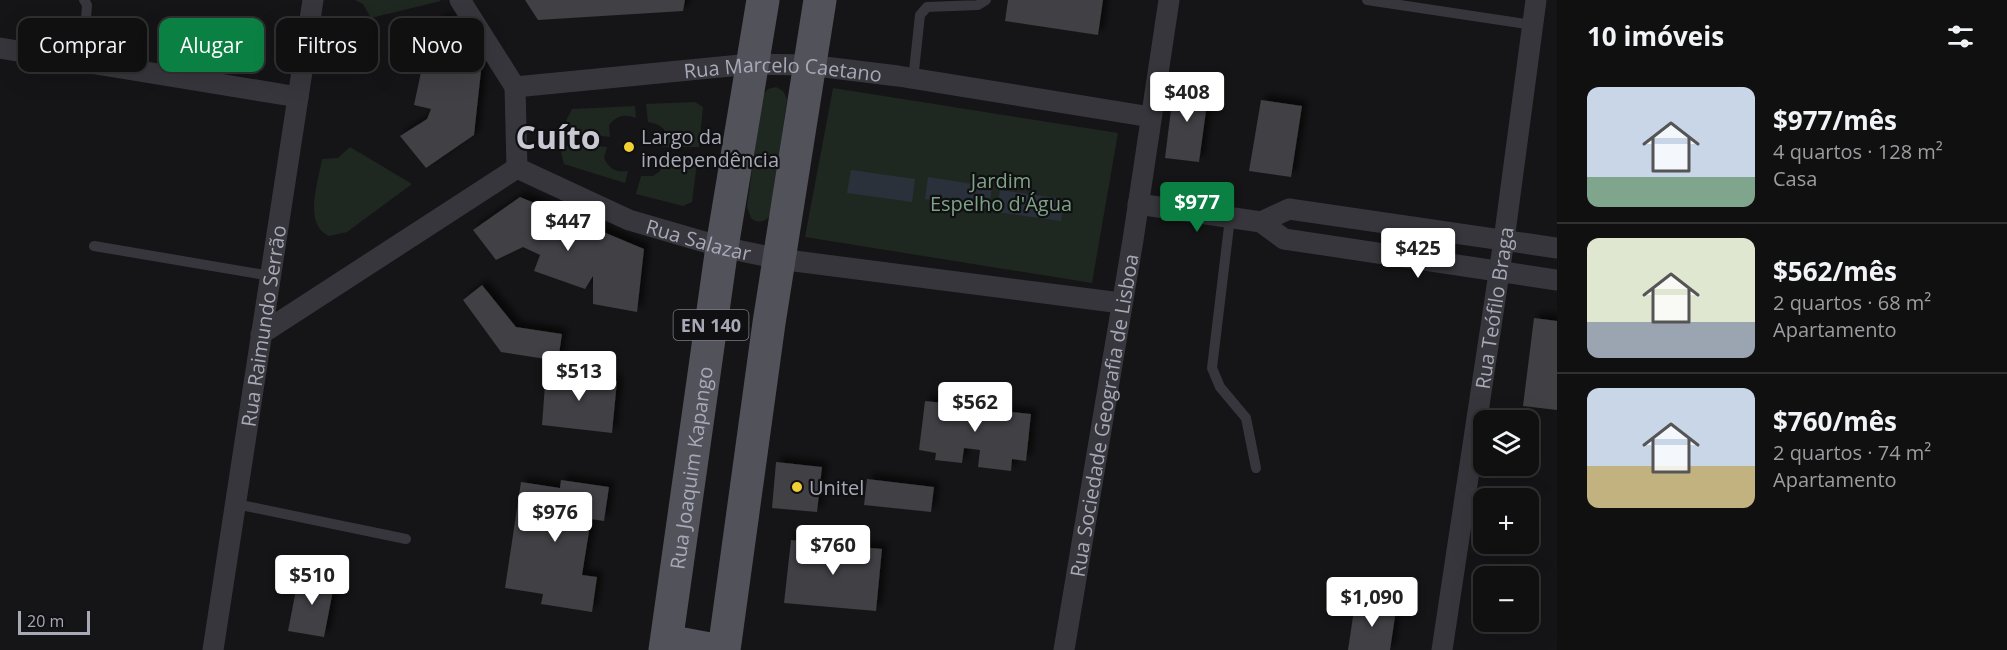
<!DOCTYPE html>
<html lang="pt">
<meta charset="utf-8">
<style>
:root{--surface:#101011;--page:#1e1e1f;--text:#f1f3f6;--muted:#9c9d9f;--line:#303031;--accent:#0b8043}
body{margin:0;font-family:"Open Sans",sans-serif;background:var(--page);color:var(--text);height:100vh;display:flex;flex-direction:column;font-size:22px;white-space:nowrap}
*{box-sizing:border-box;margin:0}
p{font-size:20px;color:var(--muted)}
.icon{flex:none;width:33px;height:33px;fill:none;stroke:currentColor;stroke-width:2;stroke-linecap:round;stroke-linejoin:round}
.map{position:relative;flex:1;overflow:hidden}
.sheet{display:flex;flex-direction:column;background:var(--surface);width:450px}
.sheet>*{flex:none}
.guide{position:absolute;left:18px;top:18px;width:570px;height:54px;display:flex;gap:12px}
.fabs{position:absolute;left:1473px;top:410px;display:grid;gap:12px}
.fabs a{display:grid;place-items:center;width:66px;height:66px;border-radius:12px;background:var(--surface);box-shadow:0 6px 24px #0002,0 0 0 2px var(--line);font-size:30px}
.scale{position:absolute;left:18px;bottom:15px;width:72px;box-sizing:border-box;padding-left:6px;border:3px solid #a7a9b7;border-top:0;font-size:16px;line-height:21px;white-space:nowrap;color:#a7a9b7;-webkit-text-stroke:4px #101012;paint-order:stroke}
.price{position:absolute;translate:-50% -51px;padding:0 14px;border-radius:6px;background:#fff;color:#222;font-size:20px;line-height:39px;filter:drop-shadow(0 2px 3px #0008)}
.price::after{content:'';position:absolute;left:50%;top:36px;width:18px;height:14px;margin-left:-9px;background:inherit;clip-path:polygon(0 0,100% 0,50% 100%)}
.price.selected{background:var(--accent);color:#fff}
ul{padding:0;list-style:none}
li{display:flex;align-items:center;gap:18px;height:150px;padding:0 30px}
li+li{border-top:2px solid var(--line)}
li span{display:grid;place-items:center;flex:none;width:168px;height:120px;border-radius:12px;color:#555}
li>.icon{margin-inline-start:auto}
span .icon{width:72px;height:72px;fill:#fffc;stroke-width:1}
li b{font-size:26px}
h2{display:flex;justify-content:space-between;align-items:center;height:72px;padding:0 30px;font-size:26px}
.tag{padding:0 21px;border-radius:12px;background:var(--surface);box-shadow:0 6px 24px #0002,0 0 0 2px var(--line);font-size:21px;line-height:54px}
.tag.selected{background:var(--accent);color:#fff}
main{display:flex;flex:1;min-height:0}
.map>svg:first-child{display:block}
.green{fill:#1f2721}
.water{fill:#2b313a}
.building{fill:#3f3f44;filter:url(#shadow)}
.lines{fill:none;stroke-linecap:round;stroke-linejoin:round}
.lane{stroke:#36363c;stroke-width:10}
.street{stroke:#36363c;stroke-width:21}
.primary{stroke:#52525b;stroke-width:33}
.poi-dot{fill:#f1d033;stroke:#101012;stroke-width:2}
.labels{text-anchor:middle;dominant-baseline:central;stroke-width:4.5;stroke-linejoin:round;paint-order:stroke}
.shield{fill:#101012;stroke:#7a7b86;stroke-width:1.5}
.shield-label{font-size:18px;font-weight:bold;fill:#a7a9b7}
.street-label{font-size:20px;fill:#a7a9b7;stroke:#101012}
.poi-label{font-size:20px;fill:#a7a9b7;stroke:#101012;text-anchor:start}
.park-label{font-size:20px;fill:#7ea286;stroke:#101012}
.town-label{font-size:32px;font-weight:bold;fill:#c8c9d3;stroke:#101012}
</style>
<main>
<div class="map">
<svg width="1557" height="650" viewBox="0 0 1557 650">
<defs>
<filter id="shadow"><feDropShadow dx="5.5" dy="-5.5" stdDeviation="3" flood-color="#0009"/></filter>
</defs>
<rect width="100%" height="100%" fill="#151517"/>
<g class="green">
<polygon points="355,0 440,0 441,1 371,18 363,4"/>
<path d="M776 87 783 91 787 99 771 214C766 222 758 224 751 218L747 207 762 96 768 89Z"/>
<polygon points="833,88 1118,133 1092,283 805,237"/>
<path d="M695 102 703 107 699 147H662C672 132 662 124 648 122L646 104Z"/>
<path d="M635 106 636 118C625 114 617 115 609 125L610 137 573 132 566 121 572 109Z"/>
<path d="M570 143 607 147 604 158C609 169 617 173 628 171L625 183 564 164 561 152Z"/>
<path d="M350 147 412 184 347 232 329 236C303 224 318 183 322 159L338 158Z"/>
<polygon points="660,156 697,162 692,202 683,206 636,194 641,176 653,176 660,171 663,163"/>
</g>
<g class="water">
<polygon points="851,170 915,179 912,202 847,193"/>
<polygon points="928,177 992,187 989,209 925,199"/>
<polygon points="1000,190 1064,199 1061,221 997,212"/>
</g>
<g class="building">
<polygon points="525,0 685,0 683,11 538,20"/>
<polygon points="1008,0 1103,0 1098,35 1005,21"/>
<polygon points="445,18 482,62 474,135 426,168 400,136 427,119 431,109 414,105 421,72 434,74 435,66 414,40"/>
<polygon points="1174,85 1209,89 1199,162 1165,158"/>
<polygon points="1261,100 1302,106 1291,177 1249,171"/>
<polygon points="520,197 644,249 637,312 593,304 593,276 585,289 534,271 540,255 523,247 496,260 473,230"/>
<polygon points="482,285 516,327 562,334 558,361 501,352 463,300"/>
<polygon points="1534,318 1557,321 1557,410 1523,406"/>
<polygon points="546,371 617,381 612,433 542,425"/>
<polygon points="956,398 1003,404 1002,411 1031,414 1026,461 1012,459 1011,471 978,467 980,450 964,448 962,463 935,460 936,453 919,450 925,401 955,404"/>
<polygon points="776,462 822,467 817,512 772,508"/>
<polygon points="867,479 934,487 931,512 864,505"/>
<polygon points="561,480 609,487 604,521 591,519 582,575 597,577 592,612 541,604 543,594 505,588 521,482 560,488"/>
<polygon points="791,540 882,549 876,611 784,603"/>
<polygon points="299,574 335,580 324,637 288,631"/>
<polygon points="1355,603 1396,610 1390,650 1348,650"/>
</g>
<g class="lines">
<g class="lane">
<polyline points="1367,0 1533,25"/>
<polyline points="83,60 87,5 84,0"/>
<polyline points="913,80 920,15 927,7 978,5 986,0"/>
<polyline points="1230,218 1212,368 1220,387 1246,418 1256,468"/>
<polyline points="94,246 271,276"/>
<polyline points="236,504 406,539"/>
</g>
<g class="street">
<path id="s1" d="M460 0 515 87 751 64 808 65 898 76 1151 117"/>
<polyline points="0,48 298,97"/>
<polyline points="515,87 517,168"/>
<polyline points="1138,204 1261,222 1289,209 1557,248"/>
<polyline points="1261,222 1284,239 1557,280"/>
<path id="s2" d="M261 334 517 168 629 220 722 247 779 259 1121 303"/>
<path id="s3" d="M213 650 313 0"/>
<path id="s4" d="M1064 650 1133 240 1169 0"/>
<path id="s5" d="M1442 650 1504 240 1536 0"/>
</g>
<g class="primary">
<polyline points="667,641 715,650"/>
<path id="s6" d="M665 650 722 247 763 0"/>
<polyline points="724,650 769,323 820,0"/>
</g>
</g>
<g class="poi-dot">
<circle cx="629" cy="147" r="6"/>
<circle cx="797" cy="487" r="6"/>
</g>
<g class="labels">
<rect class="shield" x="673.5" y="310" width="75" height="30" rx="4.5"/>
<g class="shield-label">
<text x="711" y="325">EN 140</text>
</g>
<g class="street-label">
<text stroke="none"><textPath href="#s1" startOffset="372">Rua Marcelo Caetano</textPath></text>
<text stroke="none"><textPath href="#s2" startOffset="501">Rua Salazar</textPath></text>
<text stroke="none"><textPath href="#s5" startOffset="346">Rua Teófilo Braga</textPath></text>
<text stroke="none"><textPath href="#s3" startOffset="328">Rua Raimundo Serrão</textPath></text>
<text stroke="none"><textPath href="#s4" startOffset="238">Rua Sociedade Geografia de Lisboa</textPath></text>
<text stroke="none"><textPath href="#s6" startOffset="184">Rua Joaquim Kapango</textPath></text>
</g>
<g class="poi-label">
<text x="641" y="136">Largo da<tspan x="641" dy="23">independência</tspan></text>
<text x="809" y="487">Unitel</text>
</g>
<g class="park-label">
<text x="1001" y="180">Jardim<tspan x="1001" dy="23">Espelho d'Água</tspan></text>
</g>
<g class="town-label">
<text x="558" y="136">Cuíto</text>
</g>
</g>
</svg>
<div class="fabs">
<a><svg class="icon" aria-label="layers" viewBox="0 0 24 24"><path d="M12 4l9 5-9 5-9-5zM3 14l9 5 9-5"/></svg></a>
<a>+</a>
<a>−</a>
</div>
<div class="scale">20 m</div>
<b class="price" style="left:1187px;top:123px">$408</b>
<b class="price selected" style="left:1197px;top:233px">$977</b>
<b class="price" style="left:568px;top:252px">$447</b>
<b class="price" style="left:1418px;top:279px">$425</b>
<b class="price" style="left:579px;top:402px">$513</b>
<b class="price" style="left:975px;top:433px">$562</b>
<b class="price" style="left:555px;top:543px">$976</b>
<b class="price" style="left:833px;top:576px">$760</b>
<b class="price" style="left:312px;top:606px">$510</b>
<b class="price" style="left:1372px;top:628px">$1,090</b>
<div class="guide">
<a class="tag">Comprar</a>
<a class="tag selected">Alugar</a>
<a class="tag">Filtros</a>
<a class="tag">Novo</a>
</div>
</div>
<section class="sheet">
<h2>10 imóveis<svg class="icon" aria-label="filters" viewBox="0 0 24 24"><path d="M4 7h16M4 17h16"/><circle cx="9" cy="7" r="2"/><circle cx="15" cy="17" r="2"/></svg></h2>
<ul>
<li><span style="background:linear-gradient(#c9d6e8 75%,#7fa58c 0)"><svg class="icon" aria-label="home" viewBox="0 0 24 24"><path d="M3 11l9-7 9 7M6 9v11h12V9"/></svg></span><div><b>$977/mês</b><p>4 quartos · 128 m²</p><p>Casa</p></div></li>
<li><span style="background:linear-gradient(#dfe7d0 70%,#9aa5b1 0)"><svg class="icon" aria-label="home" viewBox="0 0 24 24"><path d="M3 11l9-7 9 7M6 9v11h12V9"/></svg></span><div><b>$562/mês</b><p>2 quartos · 68 m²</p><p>Apartamento</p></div></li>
<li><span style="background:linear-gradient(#c9d6e8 65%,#c2b280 0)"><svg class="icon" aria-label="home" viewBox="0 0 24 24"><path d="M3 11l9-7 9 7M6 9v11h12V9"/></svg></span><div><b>$760/mês</b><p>2 quartos · 74 m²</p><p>Apartamento</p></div></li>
</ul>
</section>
</main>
